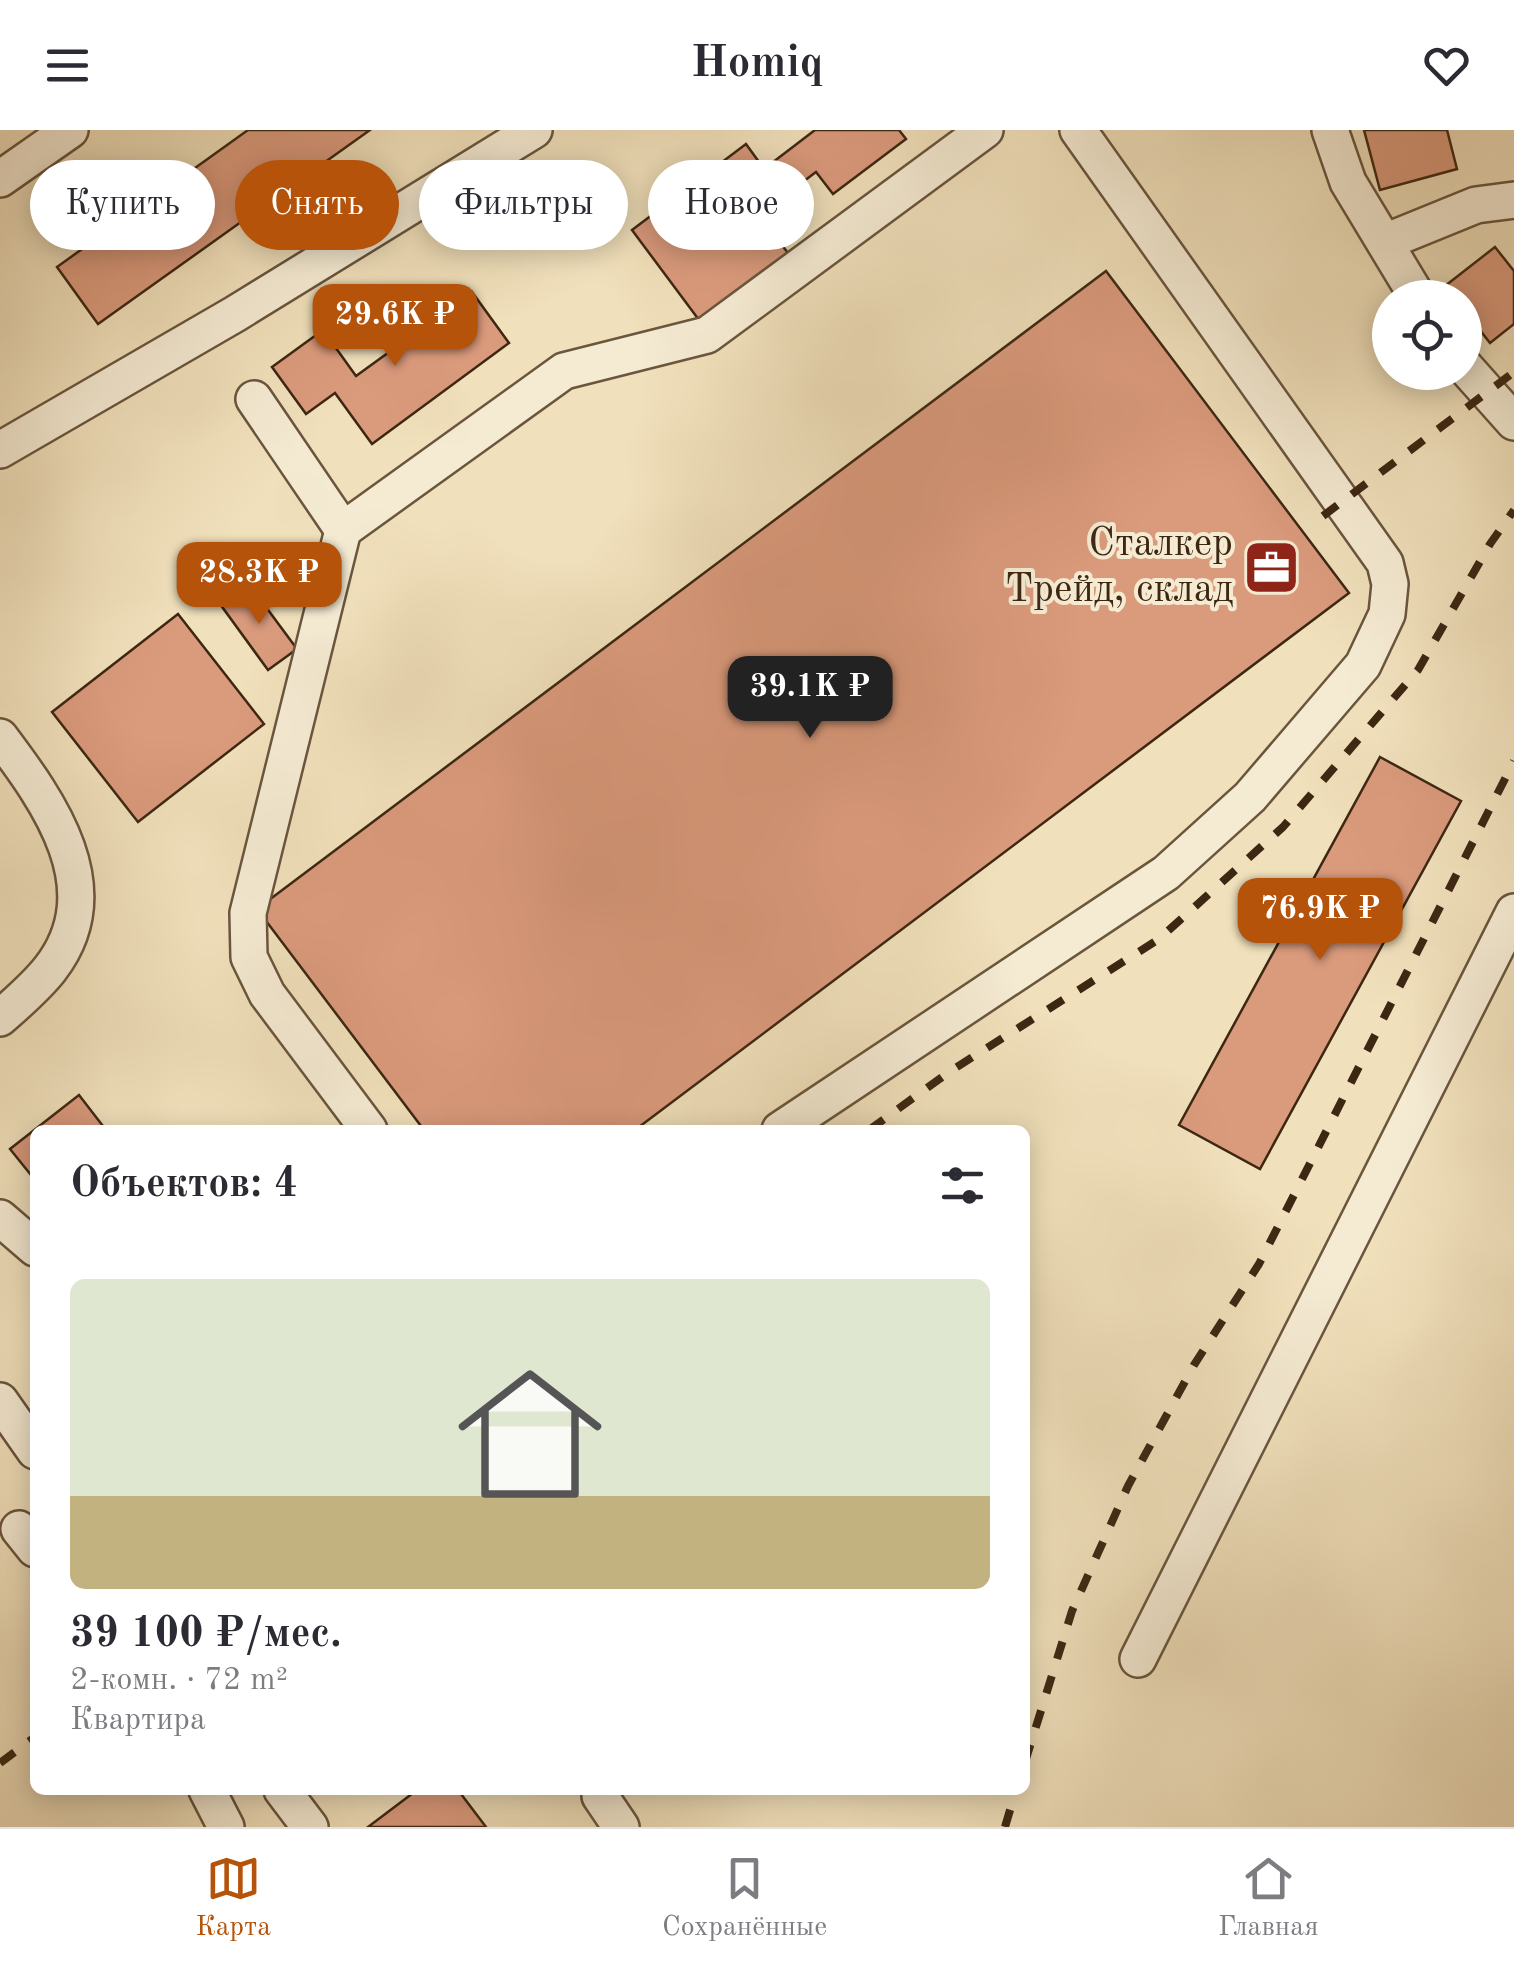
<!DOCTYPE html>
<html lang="ru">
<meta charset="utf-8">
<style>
:root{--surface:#fff;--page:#f2f2f3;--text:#2b2b33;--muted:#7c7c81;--line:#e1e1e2;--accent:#b45309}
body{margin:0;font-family:"Old Standard TT",serif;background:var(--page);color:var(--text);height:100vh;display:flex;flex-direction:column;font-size:38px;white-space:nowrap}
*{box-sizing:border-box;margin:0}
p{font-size:32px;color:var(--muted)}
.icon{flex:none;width:55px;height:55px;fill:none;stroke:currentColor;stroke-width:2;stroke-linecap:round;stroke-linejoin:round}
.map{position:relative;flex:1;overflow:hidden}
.panel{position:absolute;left:30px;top:995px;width:1000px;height:670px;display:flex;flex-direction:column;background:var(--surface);border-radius:15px;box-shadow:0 5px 25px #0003}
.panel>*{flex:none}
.hud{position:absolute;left:30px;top:30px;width:1000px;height:90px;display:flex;gap:20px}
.buttons{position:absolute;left:1372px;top:150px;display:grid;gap:20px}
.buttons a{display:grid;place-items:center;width:110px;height:110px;border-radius:50%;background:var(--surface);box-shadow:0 5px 25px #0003;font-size:50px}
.price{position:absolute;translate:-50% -85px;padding:0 22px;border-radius:20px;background:var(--accent);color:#fff;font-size:32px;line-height:65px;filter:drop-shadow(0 2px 5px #0008)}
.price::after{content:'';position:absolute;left:50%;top:60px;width:30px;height:22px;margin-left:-15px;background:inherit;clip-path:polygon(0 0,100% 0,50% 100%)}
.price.current{background:#222;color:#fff}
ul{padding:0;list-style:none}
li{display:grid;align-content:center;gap:20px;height:530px;padding:0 40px}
li span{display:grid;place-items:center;height:310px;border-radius:15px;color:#555}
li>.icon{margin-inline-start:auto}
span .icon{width:180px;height:180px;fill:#fffc;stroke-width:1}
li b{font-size:42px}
h2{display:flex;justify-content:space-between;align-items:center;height:120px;padding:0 40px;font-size:42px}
.tag{padding:0 35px;border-radius:45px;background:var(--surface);box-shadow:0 5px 25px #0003;font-size:35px;line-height:90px}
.tag.current{background:var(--accent);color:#fff}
header{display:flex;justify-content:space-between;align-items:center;height:130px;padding:0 40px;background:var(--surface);font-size:45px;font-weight:800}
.tabs{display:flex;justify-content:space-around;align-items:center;height:140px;border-top:2px solid var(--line);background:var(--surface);font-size:28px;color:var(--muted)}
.tabs a{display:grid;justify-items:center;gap:5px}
.tabs .current{color:var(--accent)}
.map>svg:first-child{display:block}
.building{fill:#da9a7c;stroke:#3d2713;stroke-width:2.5}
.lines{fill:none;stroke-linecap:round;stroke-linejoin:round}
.minor-casing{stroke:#6a553d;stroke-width:40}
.minor{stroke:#f5ebd3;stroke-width:35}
.rail{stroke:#3d2713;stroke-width:8;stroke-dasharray:18 18;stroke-linecap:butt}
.labels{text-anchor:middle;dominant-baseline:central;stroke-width:8;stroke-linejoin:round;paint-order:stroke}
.poi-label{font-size:40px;fill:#3d2713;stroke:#f5ebd3;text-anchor:end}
</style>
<header><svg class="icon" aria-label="menu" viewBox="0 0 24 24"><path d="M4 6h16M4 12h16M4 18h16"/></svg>Homiq<svg class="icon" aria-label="heart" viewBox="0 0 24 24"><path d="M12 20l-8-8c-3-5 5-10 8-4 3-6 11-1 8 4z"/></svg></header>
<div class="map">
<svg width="1514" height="1697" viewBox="0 0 1514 1697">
<rect width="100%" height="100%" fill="#f0e0bb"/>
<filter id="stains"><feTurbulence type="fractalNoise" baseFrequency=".002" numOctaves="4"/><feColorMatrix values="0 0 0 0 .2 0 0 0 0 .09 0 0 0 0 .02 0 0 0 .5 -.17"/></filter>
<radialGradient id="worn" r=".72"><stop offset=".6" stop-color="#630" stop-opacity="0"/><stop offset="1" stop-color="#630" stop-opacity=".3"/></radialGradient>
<g class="building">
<polygon points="248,0 370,0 98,194 57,137"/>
<polygon points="815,0 899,0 906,9 833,64 816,42 759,85 788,123 699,190 632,100 746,14 764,39"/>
<polygon points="1364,0 1447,0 1457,39 1380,60"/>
<polygon points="1495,117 1514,141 1514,194 1490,213 1465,181 1465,168 1454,168 1445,156"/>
<polygon points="1106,141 1349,463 635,1000 424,1000 257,779"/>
<polygon points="472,162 509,213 372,314 335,263 306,284 272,237 323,200 356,246"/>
<polygon points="249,454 297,519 268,540 220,474"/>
<polygon points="178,484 264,594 138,692 52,582"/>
<polygon points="1380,627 1461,671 1260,1039 1179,995"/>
<polygon points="79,965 106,1000 35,1000 35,1050 10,1019"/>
<polygon points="417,1660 458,1660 486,1697 368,1697"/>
</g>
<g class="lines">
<defs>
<g id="minor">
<polyline points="1330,0 1348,52 1418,168"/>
<polyline points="0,49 70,0"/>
<polyline points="1385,112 1476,75 1514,70"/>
<polyline points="1465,237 1514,292"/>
<polyline points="254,269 343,400 564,241 707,205 985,0"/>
<polyline points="0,320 235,184 534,0"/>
<polyline points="343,400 248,783 249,827 267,864 369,1000"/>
<path d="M0 607C49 672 112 759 50 839 36 857 17 873 0 888"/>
<polyline points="780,1000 1166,743 1250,667 1363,535 1387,484 1390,454 1385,433 1078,0"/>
<polyline points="0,1088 35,1118"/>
<polyline points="0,1271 35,1321"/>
<polyline points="19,1399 35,1419"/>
<polyline points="1138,1529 1514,782"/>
<polyline points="207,1660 226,1697"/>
<polyline points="282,1660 310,1697"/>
<polyline points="600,1660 600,1666 621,1697"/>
</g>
</defs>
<use href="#minor" class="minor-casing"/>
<use href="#minor" class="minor"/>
<g class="rail">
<polyline points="1323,386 1514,242"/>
<polyline points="869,1000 949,942 1159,809 1283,697 1418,540 1490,414 1514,380"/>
<polyline points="1025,1632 1072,1481 1128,1356 1194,1235 1259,1134 1514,631"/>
<polyline points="0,1633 35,1607"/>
<polyline points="1005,1697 1016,1660"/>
</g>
</g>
<defs>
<symbol id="office-square" viewBox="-11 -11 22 22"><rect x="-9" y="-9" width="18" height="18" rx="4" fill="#8f2418" stroke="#f5ebd3"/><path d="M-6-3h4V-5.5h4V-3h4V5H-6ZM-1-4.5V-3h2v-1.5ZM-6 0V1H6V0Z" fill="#fff"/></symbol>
</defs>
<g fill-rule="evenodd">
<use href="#office-square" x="1240" y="406" width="63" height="63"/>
</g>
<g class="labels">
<g class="poi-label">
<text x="1233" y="415">Сталкер<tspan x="1233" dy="46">Трейд, склад</tspan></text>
</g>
</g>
<rect width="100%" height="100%" filter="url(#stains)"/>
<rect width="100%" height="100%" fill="url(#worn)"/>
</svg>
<div class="buttons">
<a><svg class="icon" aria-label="locate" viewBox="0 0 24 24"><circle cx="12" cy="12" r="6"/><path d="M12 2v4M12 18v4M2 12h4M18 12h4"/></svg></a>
</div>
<b class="price" style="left:395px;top:239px">29.6K ₽</b>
<b class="price" style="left:259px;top:497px">28.3K ₽</b>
<b class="price current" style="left:810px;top:611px">39.1K ₽</b>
<b class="price" style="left:1320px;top:833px">76.9K ₽</b>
<div class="hud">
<a class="tag">Купить</a>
<a class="tag current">Снять</a>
<a class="tag">Фильтры</a>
<a class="tag">Новое</a>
</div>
<section class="panel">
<h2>Объектов: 4<svg class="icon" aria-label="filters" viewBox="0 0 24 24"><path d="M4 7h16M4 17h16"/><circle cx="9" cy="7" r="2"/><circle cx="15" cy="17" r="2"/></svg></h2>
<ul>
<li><span style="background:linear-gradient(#dfe7d0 70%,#c2b280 0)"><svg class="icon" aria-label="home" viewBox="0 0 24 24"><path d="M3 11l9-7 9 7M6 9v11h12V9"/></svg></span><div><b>39 100 ₽/мес.</b><p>2-комн. · 72 m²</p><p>Квартира</p></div></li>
</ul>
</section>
</div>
<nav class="tabs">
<a class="current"><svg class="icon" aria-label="map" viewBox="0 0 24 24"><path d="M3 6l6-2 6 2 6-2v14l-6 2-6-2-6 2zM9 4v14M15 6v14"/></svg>Карта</a>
<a><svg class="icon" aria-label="saved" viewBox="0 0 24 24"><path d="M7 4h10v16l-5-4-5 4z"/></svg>Сохранённые</a>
<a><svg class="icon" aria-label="home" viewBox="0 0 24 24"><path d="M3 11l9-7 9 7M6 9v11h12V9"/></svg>Главная</a>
</nav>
